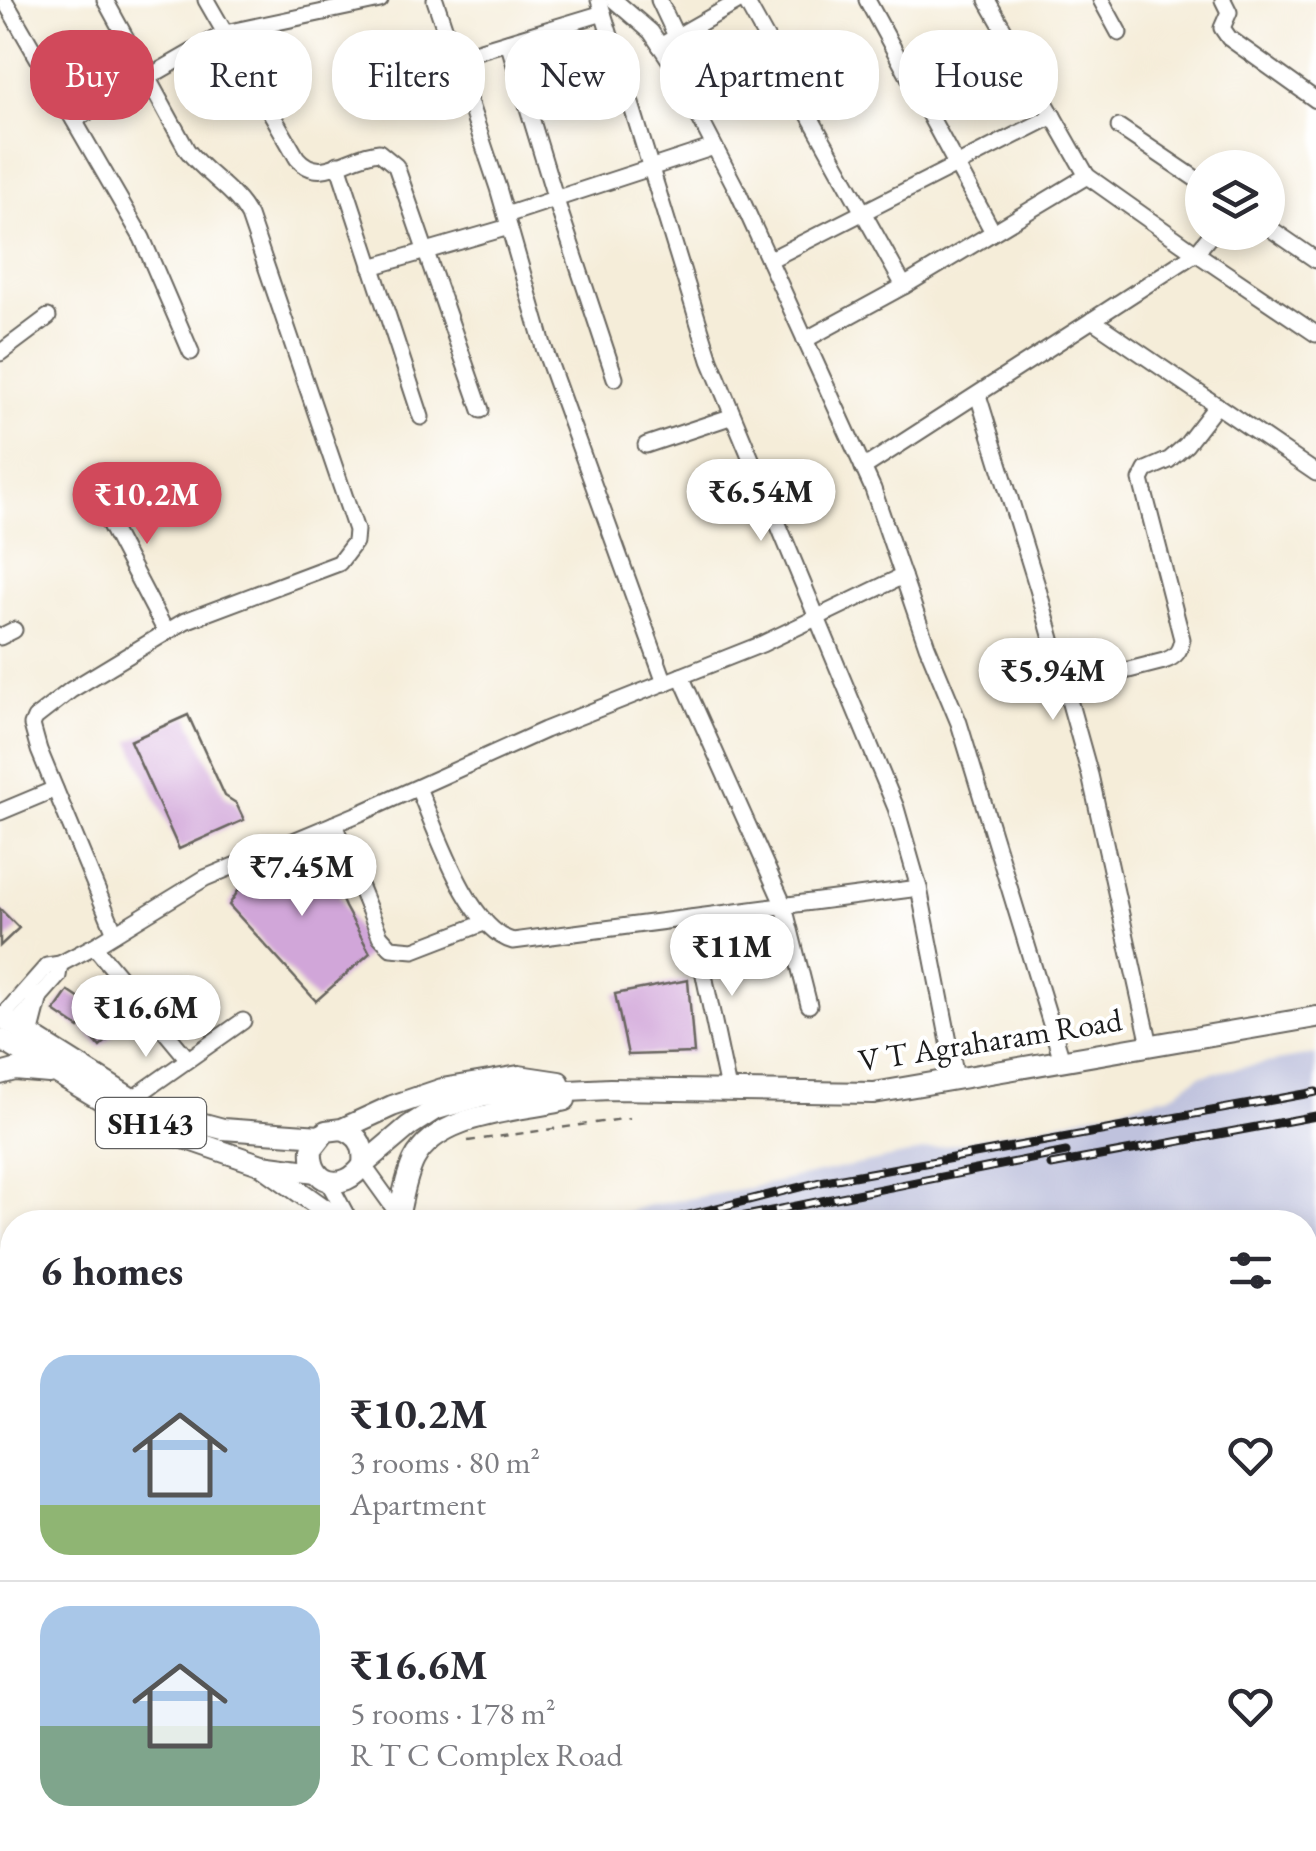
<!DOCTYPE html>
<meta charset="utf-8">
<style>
:root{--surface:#fff;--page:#f2f2f3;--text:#2b2b33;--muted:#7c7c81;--line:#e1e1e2;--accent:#d1495b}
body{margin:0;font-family:"EB Garamond",serif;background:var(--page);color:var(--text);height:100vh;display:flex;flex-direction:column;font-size:38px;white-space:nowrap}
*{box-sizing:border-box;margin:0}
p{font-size:32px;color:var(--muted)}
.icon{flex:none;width:55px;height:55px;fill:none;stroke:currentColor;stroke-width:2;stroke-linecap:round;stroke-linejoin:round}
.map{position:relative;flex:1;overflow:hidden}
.drawer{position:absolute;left:0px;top:1210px;width:1318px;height:642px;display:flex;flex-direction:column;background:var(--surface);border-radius:40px 40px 0 0;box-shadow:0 5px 15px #0003}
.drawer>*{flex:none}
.guide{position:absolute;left:30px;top:30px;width:1258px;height:90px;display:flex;gap:20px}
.fabs{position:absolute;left:1185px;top:150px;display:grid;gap:20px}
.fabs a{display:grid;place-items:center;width:100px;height:100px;border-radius:50%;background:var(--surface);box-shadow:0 5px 15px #0003;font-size:50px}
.price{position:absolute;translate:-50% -85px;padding:0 22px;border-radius:35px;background:#fff;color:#222;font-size:32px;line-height:65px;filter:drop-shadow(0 2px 5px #0008)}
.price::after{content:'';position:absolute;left:50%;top:60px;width:30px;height:22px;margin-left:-15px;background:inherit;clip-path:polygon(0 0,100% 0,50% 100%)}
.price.on{background:var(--accent);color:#fff}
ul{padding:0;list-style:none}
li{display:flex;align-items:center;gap:30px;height:250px;padding:0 40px}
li+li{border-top:2px solid var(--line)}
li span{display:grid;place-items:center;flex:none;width:280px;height:200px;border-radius:30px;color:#555}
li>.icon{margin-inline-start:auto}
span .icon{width:120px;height:120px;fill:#fffc;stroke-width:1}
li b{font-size:42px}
h2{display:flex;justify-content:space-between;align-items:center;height:120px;padding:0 40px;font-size:42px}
.pill{padding:0 35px;border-radius:40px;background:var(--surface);box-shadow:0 5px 15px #0003;font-size:35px;line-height:90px}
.pill.on{background:var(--accent);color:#fff}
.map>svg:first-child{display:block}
.industrial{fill:#bfc2dd}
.green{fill:#aed782;stroke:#657a4f;stroke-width:2.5}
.forest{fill:#8ab870;stroke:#536a46;stroke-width:2.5}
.building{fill:#d1a6d9}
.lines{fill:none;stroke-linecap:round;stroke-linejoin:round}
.minor-casing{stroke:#68655e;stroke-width:19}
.major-casing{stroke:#68655e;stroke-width:24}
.path{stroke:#68655e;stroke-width:2.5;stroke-dasharray:8 8;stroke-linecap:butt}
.minor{stroke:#fff;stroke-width:15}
.major{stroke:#fff;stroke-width:20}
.rail-casing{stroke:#1c1c1c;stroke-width:9}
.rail{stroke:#fff;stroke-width:5;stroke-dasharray:15;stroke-linecap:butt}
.labels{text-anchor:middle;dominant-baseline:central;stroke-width:8;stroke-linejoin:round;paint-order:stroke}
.shield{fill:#fff;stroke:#606060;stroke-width:2.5}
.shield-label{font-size:30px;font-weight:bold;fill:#1c1c1c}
.street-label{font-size:32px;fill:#1c1c1c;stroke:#fff}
</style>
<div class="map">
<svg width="1316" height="1851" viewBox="0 0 1316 1851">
<rect width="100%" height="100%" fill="#fff"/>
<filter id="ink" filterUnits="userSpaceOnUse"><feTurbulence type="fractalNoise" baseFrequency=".01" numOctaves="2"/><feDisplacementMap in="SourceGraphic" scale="20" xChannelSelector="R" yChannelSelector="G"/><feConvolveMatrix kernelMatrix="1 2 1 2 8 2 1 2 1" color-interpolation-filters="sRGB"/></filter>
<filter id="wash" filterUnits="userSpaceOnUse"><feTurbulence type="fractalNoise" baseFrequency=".0048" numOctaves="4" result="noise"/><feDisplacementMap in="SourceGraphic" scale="40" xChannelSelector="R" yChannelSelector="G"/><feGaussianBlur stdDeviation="2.25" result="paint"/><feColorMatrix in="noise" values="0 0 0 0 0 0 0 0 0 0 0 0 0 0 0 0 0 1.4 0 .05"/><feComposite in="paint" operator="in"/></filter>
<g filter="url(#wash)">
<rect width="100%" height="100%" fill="#f5edd9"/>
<g class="industrial">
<polygon points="1316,1054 1316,1241 1305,1243 1305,1222 596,1222 645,1206 744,1189 1067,1120 1171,1095 1201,1075"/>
<polygon points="12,1480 12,1714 0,1723 0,1486"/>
</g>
<g class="green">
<polygon points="123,1840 227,1840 209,1851 105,1851"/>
<polygon points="554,1840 655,1840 647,1851 563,1851"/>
</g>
<polygon class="forest" points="12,1721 12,1826 0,1805 0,1731"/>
<g id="blocks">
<g class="building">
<polygon points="188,715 225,796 236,803 244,820 179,849 130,741"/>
<polygon points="316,841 345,907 370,953 316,1001 229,905 252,869"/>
<polygon points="0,909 19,928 0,946"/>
<polygon points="688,980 694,1053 628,1055 615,994"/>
<polygon points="68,991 92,1007 79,1028 54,1011"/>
<polygon points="96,1013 114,1034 100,1047 82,1026"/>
</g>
</g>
</g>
<g filter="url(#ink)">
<use href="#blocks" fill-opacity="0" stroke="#68655e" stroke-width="2.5"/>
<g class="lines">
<defs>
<g id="minor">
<path d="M105 0 187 150C206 175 234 188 249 216L356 530 355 542 339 563 185 621 71 690 35 718 32 725 39 750 115 933"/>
<path d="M206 0 297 158C321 186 349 154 379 152L396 166 481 410"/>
<polyline points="435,0 498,188 544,348 665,683"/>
<polyline points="599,0 710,360 896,808 919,888 956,1078"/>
<polyline points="614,0 651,32 669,59 738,192 873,489 927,646 959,723 1062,1060"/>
<polyline points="659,0 676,36"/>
<polyline points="745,0 904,286"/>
<polyline points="867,0 993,232"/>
<polyline points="987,0 1087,176"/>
<polyline points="1101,0 1119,33"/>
<polyline points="1223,0 1229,12 1222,28 1229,38 1316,100"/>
<polyline points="6,3 142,238 191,352"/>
<polyline points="508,42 556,200 615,378"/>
<polyline points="660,46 741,0"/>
<polyline points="454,58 603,13"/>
<polyline points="74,120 225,33 380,0"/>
<polyline points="1119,127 1202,183"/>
<polyline points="338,164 421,417"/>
<polyline points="506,215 714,147"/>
<polyline points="1268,227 1316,260"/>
<polyline points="769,260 1053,116"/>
<polyline points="371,267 509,227"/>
<polyline points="1092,320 1316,473"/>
<polyline points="805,340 904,286 1087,176 1196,253 1213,232"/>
<polyline points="0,353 48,317"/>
<polyline points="978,395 1038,589 1090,775 1150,1045"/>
<polyline points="646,445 733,416"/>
<polyline points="863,468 1196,253 1316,334"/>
<polyline points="88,483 166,632"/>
<polyline points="0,637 14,630"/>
<polyline points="681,676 784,906 809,1005"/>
<path d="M1066 686 1164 661C1176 657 1180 651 1182 639L1141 480 1146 470 1169 460 1186 445 1217 405"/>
<path d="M418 788C436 829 468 929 513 941L919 888"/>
<polyline points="0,812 55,789"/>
<polyline points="334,824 380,936 391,948 414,950 484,923"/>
<polyline points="692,918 728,1089"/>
<polyline points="94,946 187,1058"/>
<polyline points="2,1017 47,966 60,964 94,946 205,878 363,812 545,730 762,644 903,576"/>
<polyline points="14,1026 58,976 60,964"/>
<polyline points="132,1099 243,1021"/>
<polyline points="363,1165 404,1222"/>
<polyline points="328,1181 350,1222"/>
<polyline points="1305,1256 1316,1253"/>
<polyline points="1305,1313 1316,1324"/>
<polyline points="0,1402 12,1396"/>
<polyline points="1305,1428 1316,1438"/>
<polyline points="1305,1464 1316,1452"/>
<polyline points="1305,1592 1316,1580"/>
<polyline points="1305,1674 1316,1684"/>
<polyline points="0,1699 12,1691"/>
<polyline points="1305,1810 1316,1798"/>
<polyline points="0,1827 14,1851"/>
<polyline points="383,1840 388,1851"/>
<polyline points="448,1840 450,1851"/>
<polyline points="539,1840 540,1851"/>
<polyline points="1171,1840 1182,1851"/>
<polyline points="72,1851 90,1840"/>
<polyline points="238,1851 256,1840"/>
<polyline points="665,1851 671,1840"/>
<polyline points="765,1851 767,1840"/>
<polyline points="1270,1851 1280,1840"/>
</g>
<g id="major">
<polyline points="0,1016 132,1099 178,1117 223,1129 320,1136"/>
<polyline points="28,1033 37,998"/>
<polyline points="0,1039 105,1102 172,1134 262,1165 316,1172"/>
<polyline points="0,1074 15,1070 49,1073"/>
<path d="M342 1129C360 1135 365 1147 363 1165 344 1193 309 1185 312 1149L326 1131 342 1129 392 1106 442 1089 519 1076 559 1082"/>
<polyline points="363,1165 409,1126 434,1110 485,1095 610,1089 874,1093 1316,1017"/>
<polyline points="266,1168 342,1222"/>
<path d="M399 1213C403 1196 406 1176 414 1160 439 1112 518 1112 565 1100"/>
</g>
</defs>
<use href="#minor" class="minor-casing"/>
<use href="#major" class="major-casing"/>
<polyline class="path" points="468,1141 630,1118"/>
<use href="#minor" class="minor"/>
<use href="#major" class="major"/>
<defs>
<g id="rail">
<polyline points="1051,1165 1316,1116"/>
<polyline points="661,1222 820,1182 1316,1092"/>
<polyline points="716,1222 1066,1152"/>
<polyline points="0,1514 12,1506"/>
<polyline points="0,1547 12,1539"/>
<polyline points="0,1568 12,1559"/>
<polyline points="0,1602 12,1591"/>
<polyline points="0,1621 12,1611"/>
</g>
</defs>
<use href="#rail" class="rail-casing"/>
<use href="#rail" class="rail"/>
</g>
</g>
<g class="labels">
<rect class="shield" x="96" y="1098" width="110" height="50" rx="8"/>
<g class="shield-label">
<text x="151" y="1123">SH143</text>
</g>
<g class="street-label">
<text transform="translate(990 1040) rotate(-9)">V T Agraharam Road</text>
</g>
</g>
</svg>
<div class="fabs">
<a><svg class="icon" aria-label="layers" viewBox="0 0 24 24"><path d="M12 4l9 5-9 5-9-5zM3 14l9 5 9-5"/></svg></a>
</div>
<b class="price" style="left:761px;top:544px">₹6.54M</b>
<b class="price on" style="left:147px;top:547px">₹10.2M</b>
<b class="price" style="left:1053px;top:723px">₹5.94M</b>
<b class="price" style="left:302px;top:919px">₹7.45M</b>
<b class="price" style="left:732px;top:999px">₹11M</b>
<b class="price" style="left:146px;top:1060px">₹16.6M</b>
<div class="guide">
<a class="pill on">Buy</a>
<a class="pill">Rent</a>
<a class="pill">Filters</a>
<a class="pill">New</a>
<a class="pill">Apartment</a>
<a class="pill">House</a>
</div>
<section class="drawer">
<h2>6 homes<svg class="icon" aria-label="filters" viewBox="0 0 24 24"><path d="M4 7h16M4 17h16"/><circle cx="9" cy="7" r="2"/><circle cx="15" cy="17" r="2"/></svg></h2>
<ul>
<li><span style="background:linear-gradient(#a9c7e8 75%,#8fb573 0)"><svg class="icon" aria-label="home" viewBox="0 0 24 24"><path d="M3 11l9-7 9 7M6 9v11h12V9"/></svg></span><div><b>₹10.2M</b><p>3 rooms · 80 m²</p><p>Apartment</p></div><svg class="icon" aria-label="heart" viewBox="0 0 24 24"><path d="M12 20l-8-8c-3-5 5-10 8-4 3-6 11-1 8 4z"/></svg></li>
<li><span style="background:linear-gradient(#a9c7e8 60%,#7fa58c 0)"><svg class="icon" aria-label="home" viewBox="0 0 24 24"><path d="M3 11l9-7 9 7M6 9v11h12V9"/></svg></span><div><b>₹16.6M</b><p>5 rooms · 178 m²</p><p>R T C Complex Road</p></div><svg class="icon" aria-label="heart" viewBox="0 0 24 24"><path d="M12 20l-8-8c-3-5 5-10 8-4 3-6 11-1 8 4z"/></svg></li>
</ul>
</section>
</div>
